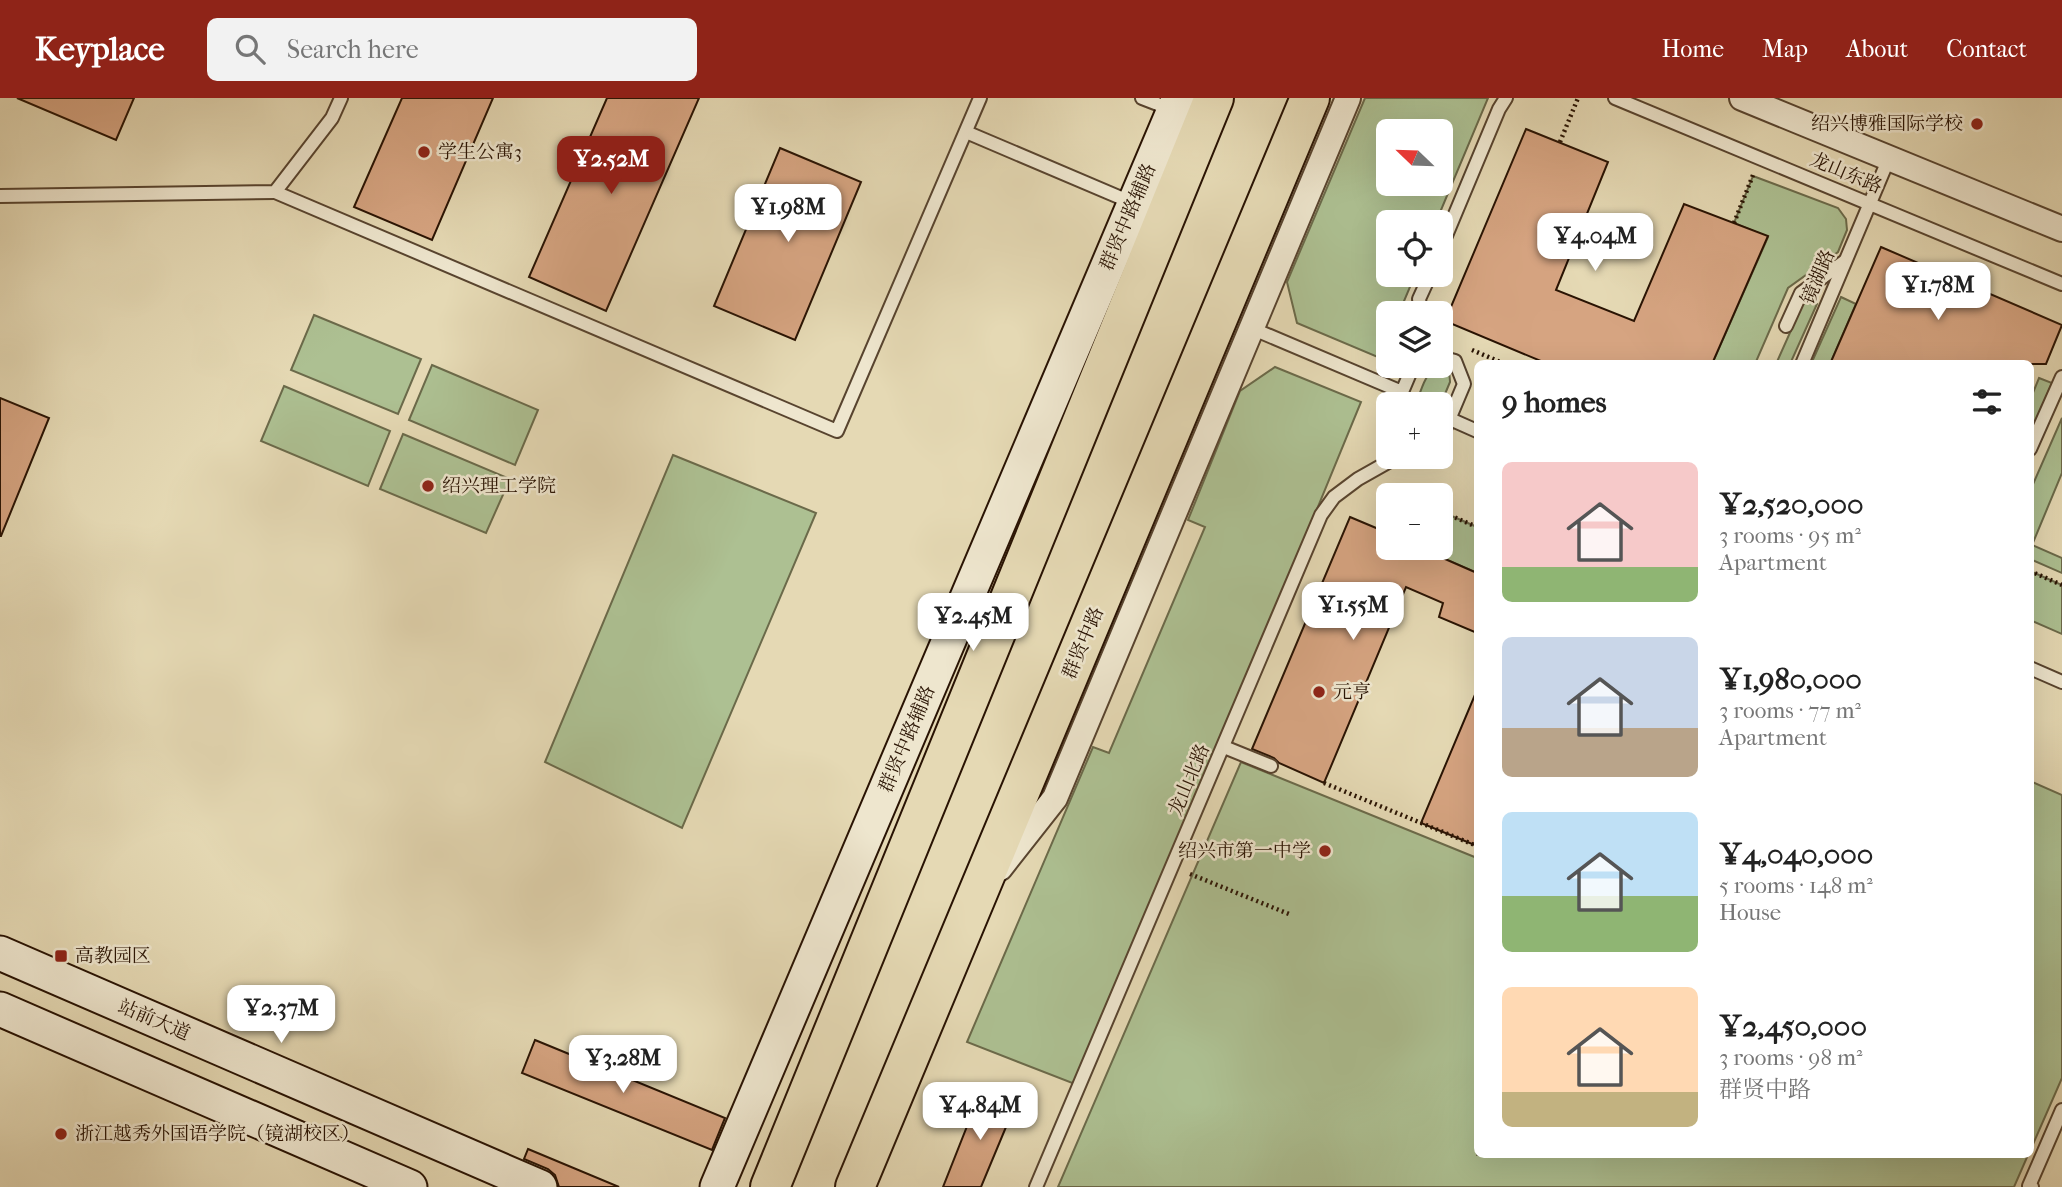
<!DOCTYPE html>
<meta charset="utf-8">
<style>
:root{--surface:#fff;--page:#f2f2f2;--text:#222;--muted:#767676;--accent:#8f2418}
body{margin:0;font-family:"IM FELL French Canon","Noto Serif SC",serif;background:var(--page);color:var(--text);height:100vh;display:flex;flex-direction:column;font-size:26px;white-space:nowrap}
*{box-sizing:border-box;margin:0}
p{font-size:23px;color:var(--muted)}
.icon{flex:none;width:38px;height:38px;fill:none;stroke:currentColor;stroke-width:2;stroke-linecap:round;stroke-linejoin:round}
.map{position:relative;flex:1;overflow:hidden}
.details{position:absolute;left:1474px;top:262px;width:560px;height:798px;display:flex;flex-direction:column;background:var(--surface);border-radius:10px;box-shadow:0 7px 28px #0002}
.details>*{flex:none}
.needle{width:46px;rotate:293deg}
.tools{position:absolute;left:1376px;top:21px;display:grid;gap:14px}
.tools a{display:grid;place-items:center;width:77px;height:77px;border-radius:10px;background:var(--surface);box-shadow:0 7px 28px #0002;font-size:35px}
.price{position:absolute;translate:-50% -60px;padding:0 16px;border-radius:14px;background:#fff;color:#222;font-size:23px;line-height:46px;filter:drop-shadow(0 2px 4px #0008)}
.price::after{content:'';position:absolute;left:50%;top:42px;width:21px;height:16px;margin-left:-10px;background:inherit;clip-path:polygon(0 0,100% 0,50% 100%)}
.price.on{background:var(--accent);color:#fff}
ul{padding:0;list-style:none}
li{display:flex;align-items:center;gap:21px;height:175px;padding:0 28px}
li span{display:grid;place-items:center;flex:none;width:196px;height:140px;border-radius:10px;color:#555}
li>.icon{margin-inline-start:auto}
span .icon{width:84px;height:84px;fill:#fffc;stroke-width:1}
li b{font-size:30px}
h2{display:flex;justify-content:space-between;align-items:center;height:84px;padding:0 28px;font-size:30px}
header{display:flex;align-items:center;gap:42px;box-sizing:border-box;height:98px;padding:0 35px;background:var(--accent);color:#fff}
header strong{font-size:33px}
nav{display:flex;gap:38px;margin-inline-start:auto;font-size:24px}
.search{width:490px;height:63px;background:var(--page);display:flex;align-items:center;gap:18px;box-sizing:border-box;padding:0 24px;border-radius:10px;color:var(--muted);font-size:26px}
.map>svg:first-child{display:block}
.green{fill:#adc092;stroke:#6b6a4a;stroke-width:2;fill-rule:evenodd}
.building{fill:#d6a481;stroke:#291303;stroke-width:2}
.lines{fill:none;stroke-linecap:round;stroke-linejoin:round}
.service-casing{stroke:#58442f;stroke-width:16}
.minor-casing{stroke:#58442f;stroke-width:28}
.secondary-casing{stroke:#291303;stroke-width:37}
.primary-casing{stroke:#291303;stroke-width:42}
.path{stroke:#291303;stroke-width:4.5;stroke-dasharray:2 3.5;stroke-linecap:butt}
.service{stroke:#eee6ce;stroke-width:12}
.minor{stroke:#eee6ce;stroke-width:24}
.secondary{stroke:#eee6ce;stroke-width:33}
.primary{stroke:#e5d9b4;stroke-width:38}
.poi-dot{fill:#8f2418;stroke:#eee6ce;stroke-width:2.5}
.labels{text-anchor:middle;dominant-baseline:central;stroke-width:5;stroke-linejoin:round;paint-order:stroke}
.poi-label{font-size:19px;fill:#291303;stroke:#eee6ce;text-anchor:start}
.street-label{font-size:19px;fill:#291303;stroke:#eee6ce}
</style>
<header>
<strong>Keyplace</strong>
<div class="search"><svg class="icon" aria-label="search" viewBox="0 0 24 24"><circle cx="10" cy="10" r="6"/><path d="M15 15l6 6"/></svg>Search here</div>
<nav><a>Home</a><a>Map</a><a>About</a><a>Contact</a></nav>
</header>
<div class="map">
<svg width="2062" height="1089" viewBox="0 0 2062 1089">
<rect width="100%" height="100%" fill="#e5d9b4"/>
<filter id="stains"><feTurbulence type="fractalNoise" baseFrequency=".00286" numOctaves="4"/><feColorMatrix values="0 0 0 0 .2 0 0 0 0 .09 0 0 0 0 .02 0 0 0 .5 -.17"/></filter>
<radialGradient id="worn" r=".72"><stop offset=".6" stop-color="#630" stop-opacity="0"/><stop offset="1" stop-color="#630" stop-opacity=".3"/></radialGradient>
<g class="green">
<path d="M1365 0H1488L1436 124H1388V177H1415L1399 215H1388V241L1380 260 1297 225 1287 184ZM1388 33H1440V86H1388Z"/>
<polygon points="1753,78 1838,110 1846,121 1847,132 1838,154 1788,190 1755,266 1712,266 1768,139 1734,125"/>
<polygon points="1841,199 1856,206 1830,266 1811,266"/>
<polygon points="1805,201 1817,206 1790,266 1776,266"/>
<polygon points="314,217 421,261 398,316 291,272"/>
<polygon points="432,267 538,312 515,367 409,322"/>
<path d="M1440 267 1449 270 1450 284 1440 308V306H1416C1421 292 1426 272 1440 267Z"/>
<polygon points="1275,269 1361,304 1080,988 967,944 1093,649 1109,655 1205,429 1188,422 1240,293"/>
<polygon points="2039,280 2052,285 2030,337 2030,302"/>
<polygon points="284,288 390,333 368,388 261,343"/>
<polygon points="2062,320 2062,375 2032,447 2062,460 2062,475 2030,461 2030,393"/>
<polygon points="403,336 510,381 486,435 380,391"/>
<polygon points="673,357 816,415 682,730 545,664"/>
<polygon points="1440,413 1477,429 1477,475 1420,450 1440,450"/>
<polygon points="2030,473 2062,487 2062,536 2030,522"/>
<polygon points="1241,664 1477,760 1477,1057 2028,1057 2014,1089 1058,1089"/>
<polygon points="2030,683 2062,697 2062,980 2030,1053"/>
</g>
<g class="building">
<polygon points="17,0 134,0 116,42"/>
<polygon points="402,0 493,0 432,142 354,109"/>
<polygon points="607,0 699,0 606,213 529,179"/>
<polygon points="1526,31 1608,64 1556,192 1634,223 1684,106 1768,138 1712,266 1548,266 1445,223"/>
<polygon points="780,50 861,84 795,242 714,208"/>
<polygon points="1881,149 2062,227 2046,266 1830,266"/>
<polygon points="0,300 49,320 1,438 0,438"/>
<polygon points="1350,419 1388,435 1388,450 1420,450 1477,475 1477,535 1439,519 1443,505 1406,489 1324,685 1279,665 1274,660 1252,651"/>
<polygon points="1477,592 1477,748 1421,725"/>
<polygon points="535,942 725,1020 712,1052 522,975"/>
<polygon points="981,993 1016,1005 981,1089 943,1089"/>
<polygon points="528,1051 619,1089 559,1089 555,1077 548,1071 524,1061"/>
</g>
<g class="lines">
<defs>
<g id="service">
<polyline points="1142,0 1173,12"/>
<polyline points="1615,0 2062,186"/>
<polyline points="966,34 1133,105"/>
<polyline points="275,94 837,333 980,0"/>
<polyline points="0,98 275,94 332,20 341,0"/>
<polyline points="1440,152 1499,11 1506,0"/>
<polyline points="1421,215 1419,201 1430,177"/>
<polyline points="1786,228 1801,195 1845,163"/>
<polyline points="1251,230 1402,294 1413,268"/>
<polyline points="1440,259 1455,263 1464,286 1440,343"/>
<polyline points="1802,266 1889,60"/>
<polyline points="1450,321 1477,333"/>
<polyline points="1388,330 1388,333"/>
<polyline points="2030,351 2062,279"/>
<polyline points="1409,359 1416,359"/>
<polyline points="2030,570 2062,584"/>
<polyline points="1224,649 1271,668"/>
<polyline points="1036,1089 1321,417 1334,399 1358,381 1397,359"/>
<polyline points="2032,1089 2029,1088 2062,1012"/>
</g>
<g id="minor">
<polyline points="1742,0 2062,131"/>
<polyline points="1000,770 1055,700 1348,0"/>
</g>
<g id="secondary">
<polyline points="0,855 540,1089"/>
<polyline points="0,911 410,1089"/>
<polyline points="717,1089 1179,0"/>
</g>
<g id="primary">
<polyline points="770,1089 1214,0"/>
<polyline points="855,1089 1310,0"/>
</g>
</defs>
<use href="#service" class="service-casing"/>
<use href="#minor" class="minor-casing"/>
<use href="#secondary" class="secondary-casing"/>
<use href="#primary" class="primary-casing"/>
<g class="path">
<polyline points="1560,44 1578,0"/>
<polyline points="1734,125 1753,77"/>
<polyline points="1472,252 1505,266"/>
<polyline points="1440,413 1477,429"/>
<polyline points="2030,473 2062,487"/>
<polyline points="1324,685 1477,748"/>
<polyline points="1190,776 1289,816"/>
</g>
<use href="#service" class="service"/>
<use href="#minor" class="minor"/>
<use href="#secondary" class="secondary"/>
<use href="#primary" class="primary"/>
</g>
<g class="poi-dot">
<circle cx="1977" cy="26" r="7"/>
<circle cx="424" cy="54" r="7"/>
<circle cx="428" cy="388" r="7"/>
<circle cx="1319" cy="594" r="7"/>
<circle cx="1325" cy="753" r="7"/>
<rect x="54" y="851" width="14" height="14" rx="3.5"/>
<circle cx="61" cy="1036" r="7"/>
</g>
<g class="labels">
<g class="poi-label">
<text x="1963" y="26" text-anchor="end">绍兴博雅国际学校</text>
<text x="438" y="54">学生公寓3</text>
<text x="442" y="388">绍兴理工学院</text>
<text x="1333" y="594">元亨</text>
<text x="1311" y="753" text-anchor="end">绍兴市第一中学</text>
<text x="75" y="858">高教园区</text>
<text x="75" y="1036">浙江越秀外国语学院（镜湖校区）</text>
</g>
<g class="street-label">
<text transform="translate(1846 75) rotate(23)">龙山东路</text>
<text transform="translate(1128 119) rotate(-67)">群贤中路辅路</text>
<text transform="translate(1818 179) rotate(-67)">镜湖路</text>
<text transform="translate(1083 545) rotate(-67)">群贤中路</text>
<text transform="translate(907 641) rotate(-67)">群贤中路辅路</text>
<text transform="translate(1189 682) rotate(-67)">龙山北路</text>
<text transform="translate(154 922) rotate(23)">站前大道</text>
</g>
</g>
<rect width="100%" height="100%" filter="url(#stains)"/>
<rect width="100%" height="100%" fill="url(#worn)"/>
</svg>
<div class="tools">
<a><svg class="needle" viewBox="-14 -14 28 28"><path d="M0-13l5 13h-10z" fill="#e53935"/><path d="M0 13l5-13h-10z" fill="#767676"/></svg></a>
<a><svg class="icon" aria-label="locate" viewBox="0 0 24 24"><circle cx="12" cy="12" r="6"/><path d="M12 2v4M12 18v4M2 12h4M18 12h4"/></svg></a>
<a><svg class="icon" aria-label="layers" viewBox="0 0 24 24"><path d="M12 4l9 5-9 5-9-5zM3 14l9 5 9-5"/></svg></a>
<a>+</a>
<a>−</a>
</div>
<b class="price on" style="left:611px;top:98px">¥2.52M</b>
<b class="price" style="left:788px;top:146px">¥1.98M</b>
<b class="price" style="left:1595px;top:175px">¥4.04M</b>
<b class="price" style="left:1938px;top:224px">¥1.78M</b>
<b class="price" style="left:1353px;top:544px">¥1.55M</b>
<b class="price" style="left:973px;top:555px">¥2.45M</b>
<b class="price" style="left:281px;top:947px">¥2.37M</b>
<b class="price" style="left:623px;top:997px">¥3.28M</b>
<b class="price" style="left:980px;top:1044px">¥4.84M</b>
<section class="details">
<h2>9 homes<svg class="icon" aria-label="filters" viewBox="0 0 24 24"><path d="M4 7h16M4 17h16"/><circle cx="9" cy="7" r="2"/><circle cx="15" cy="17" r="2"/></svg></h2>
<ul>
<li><span style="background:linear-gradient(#f6c9c9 75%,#8fb573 0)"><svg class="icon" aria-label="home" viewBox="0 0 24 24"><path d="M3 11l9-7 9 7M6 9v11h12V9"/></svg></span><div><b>¥2,520,000</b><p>3 rooms · 95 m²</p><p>Apartment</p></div></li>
<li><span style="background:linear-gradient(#c9d6e8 65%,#b9a48a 0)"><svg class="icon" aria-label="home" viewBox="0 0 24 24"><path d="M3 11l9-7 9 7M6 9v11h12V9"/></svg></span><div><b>¥1,980,000</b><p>3 rooms · 77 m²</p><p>Apartment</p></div></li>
<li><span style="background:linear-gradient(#bfe0f5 60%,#8fb573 0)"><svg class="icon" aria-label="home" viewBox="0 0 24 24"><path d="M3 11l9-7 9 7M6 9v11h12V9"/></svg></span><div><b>¥4,040,000</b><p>5 rooms · 148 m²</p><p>House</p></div></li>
<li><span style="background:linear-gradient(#ffd9b3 75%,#c2b280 0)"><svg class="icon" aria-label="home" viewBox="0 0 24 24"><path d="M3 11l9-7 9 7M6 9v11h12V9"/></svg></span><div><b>¥2,450,000</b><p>3 rooms · 98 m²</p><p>群贤中路</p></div></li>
</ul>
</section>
</div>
